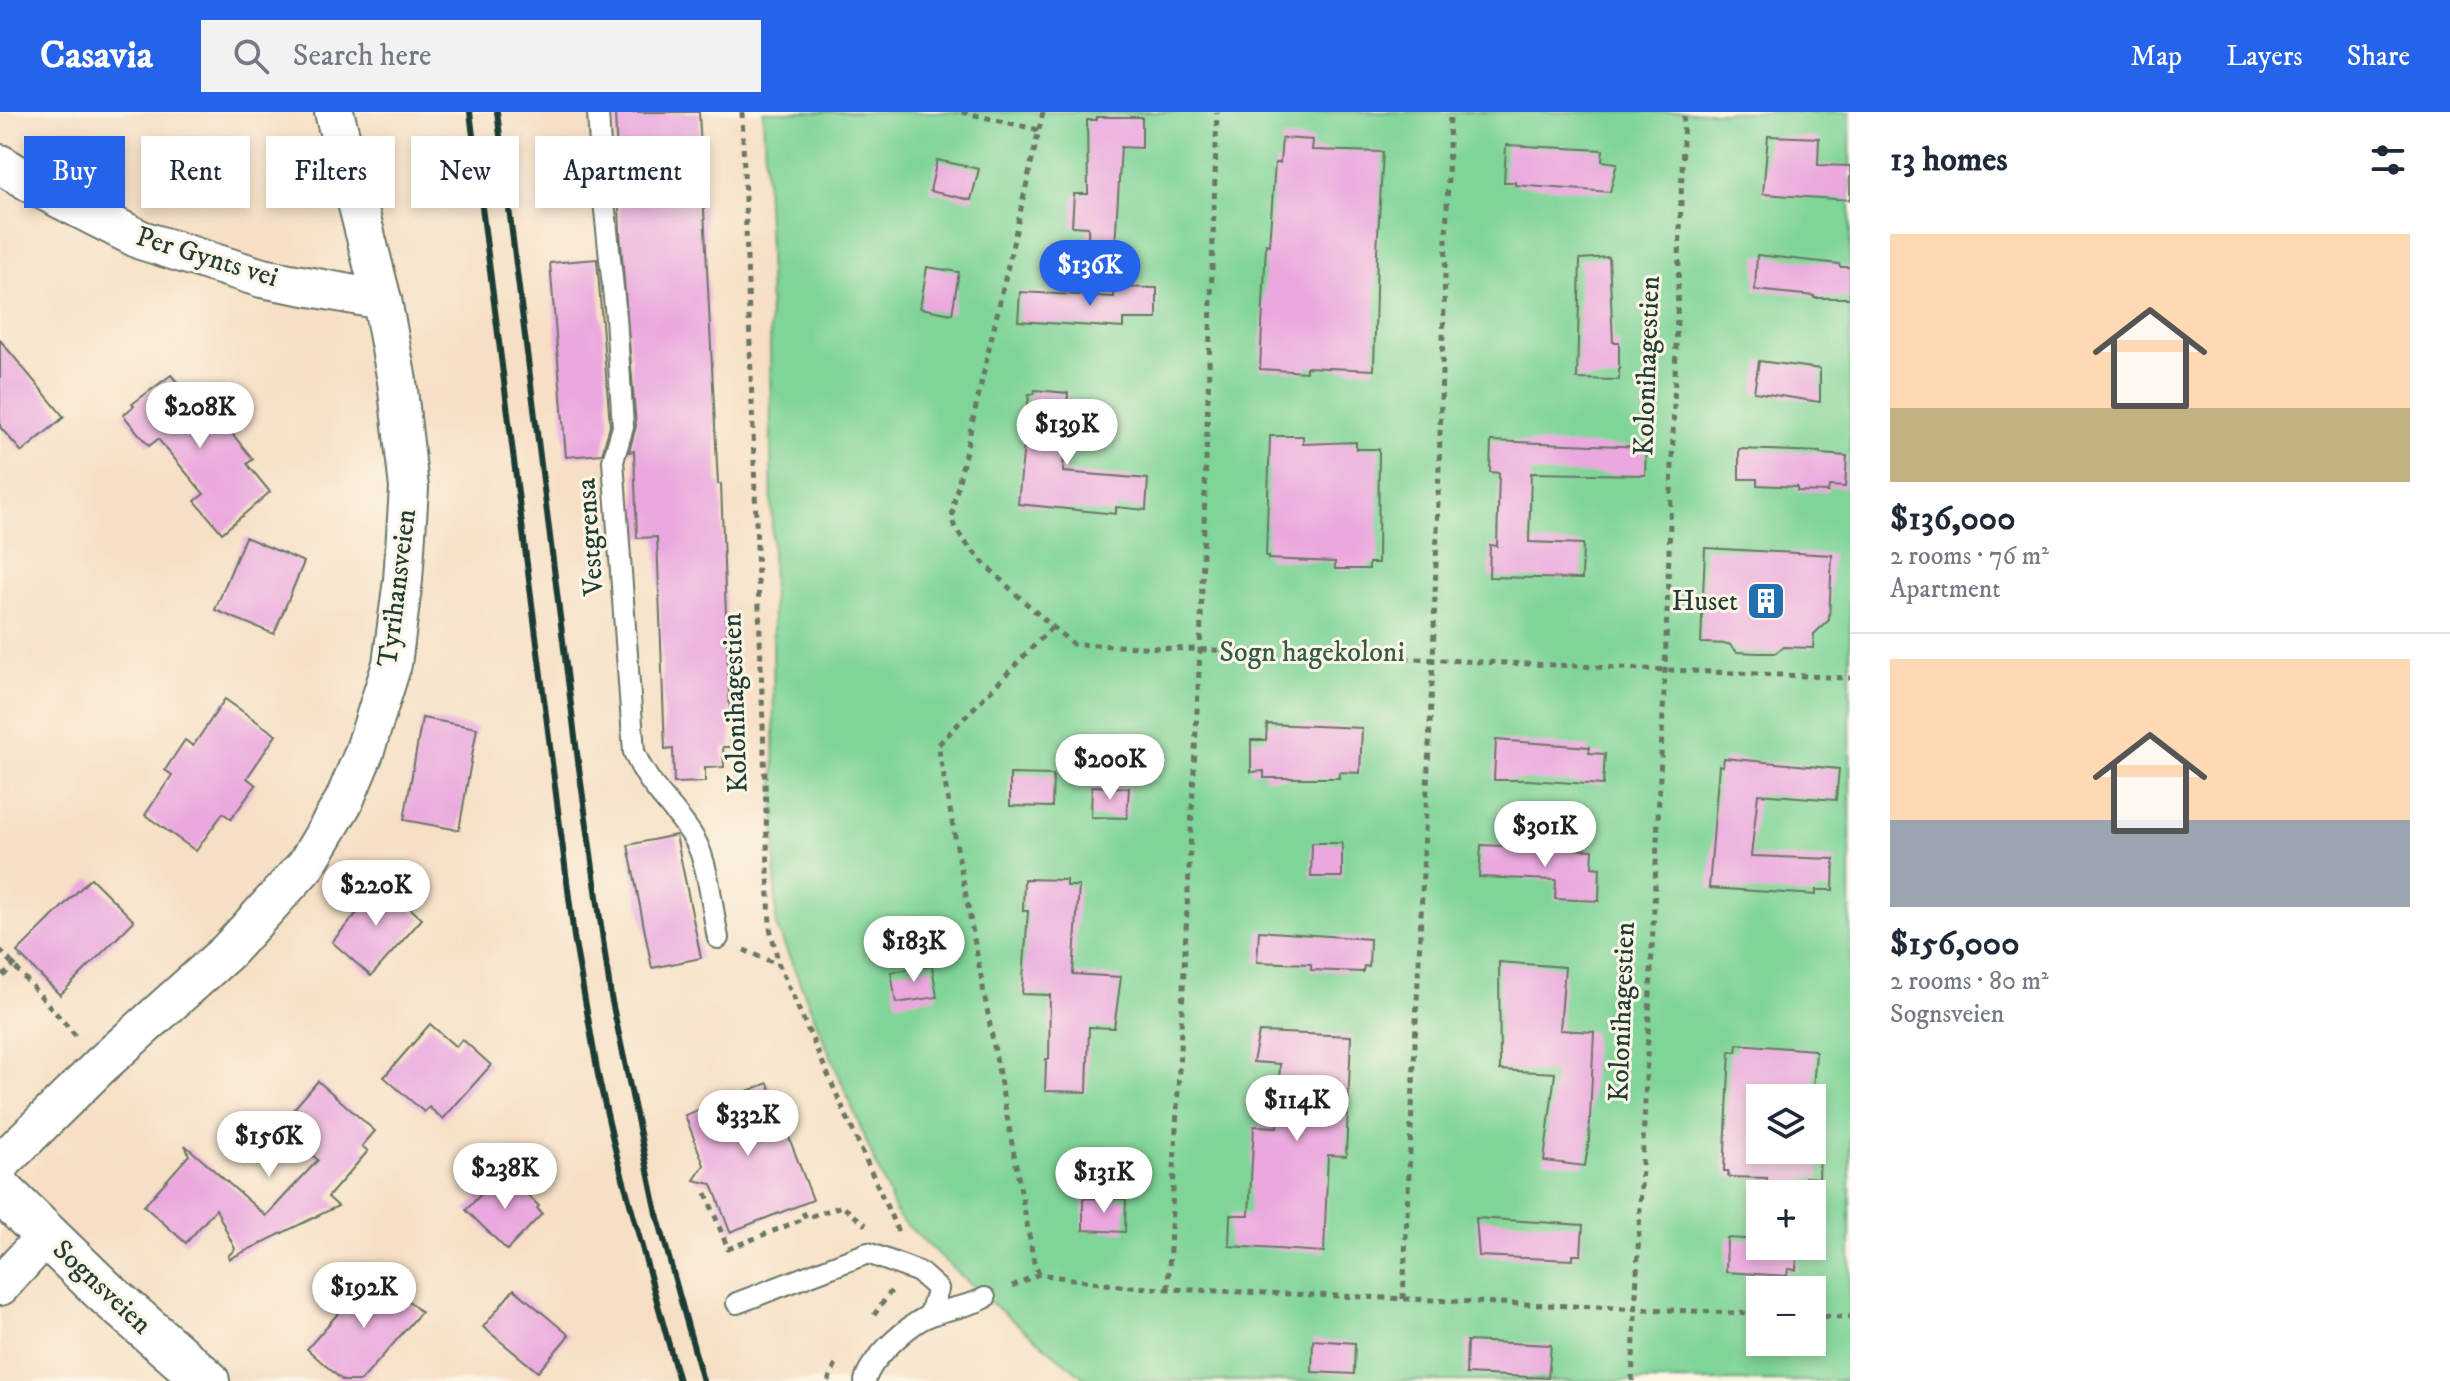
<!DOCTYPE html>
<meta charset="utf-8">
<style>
:root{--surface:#fff;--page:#f2f2f3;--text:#1f2937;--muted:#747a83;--line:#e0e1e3;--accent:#2563eb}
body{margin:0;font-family:"IM FELL DW Pica",serif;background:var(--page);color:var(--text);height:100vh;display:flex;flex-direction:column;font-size:30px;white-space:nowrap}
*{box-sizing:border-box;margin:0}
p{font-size:26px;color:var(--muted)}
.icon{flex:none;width:44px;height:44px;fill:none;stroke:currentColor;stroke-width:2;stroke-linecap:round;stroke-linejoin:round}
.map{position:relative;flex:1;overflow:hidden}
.panel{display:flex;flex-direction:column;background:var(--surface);width:600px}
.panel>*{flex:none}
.banner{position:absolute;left:24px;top:24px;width:760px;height:72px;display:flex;gap:16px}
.tools{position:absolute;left:1746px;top:972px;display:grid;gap:16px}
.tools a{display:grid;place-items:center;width:80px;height:80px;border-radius:0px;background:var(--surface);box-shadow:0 4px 12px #0003;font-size:40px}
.price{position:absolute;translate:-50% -68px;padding:0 18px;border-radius:28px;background:#fff;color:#222;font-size:26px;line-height:52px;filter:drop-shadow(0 2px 4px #0008)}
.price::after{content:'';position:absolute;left:50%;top:48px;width:24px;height:18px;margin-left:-12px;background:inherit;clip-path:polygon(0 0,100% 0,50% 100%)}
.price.on{background:var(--accent);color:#fff}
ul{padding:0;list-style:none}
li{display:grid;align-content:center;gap:16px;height:424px;padding:0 40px}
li+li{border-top:2px solid var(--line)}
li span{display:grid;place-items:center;height:248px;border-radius:0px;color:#555}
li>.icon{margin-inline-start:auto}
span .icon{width:144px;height:144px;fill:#fffc;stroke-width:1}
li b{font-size:34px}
h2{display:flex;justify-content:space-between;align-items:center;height:96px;padding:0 40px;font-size:34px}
.pill{padding:0 28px;border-radius:0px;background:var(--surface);box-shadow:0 4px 12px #0003;font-size:28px;line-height:72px}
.pill.on{background:var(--accent);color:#fff}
header{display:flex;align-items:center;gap:48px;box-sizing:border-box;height:112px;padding:0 40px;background:var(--accent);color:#fff}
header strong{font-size:38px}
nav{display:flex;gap:44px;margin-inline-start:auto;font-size:28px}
.search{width:560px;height:72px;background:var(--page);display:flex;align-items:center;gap:20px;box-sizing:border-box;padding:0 28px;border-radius:0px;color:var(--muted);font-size:30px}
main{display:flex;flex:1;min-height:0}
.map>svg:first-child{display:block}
.green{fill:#7fd498;stroke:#4f8866;stroke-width:2;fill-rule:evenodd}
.building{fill:#eaa8de}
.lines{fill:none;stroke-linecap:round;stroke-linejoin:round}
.lane-casing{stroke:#6a7666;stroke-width:24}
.street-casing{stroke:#6a7666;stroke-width:42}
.secondary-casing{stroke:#6a7666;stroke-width:48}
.path{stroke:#6a7666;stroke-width:5;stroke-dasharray:6 6;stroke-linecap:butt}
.lane{stroke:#fff;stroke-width:20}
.street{stroke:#fff;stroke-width:38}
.secondary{stroke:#fff;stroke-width:44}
.rail{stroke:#1f3d34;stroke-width:6}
.path-bridge{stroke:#6a7666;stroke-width:5;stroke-dasharray:6 6;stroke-linecap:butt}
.labels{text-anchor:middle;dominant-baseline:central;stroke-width:6;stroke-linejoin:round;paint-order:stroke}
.street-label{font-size:28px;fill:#1f3d34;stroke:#fcf5e5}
.poi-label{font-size:28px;fill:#1f3d34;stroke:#fcf5e5;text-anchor:end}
.park-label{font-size:28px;fill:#325b48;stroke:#fcf5e5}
</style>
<header>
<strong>Casavia</strong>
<div class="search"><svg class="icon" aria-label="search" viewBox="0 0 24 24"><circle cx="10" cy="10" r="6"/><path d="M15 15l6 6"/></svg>Search here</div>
<nav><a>Map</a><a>Layers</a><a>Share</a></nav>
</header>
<main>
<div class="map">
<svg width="1850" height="1269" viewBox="0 0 1850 1269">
<rect width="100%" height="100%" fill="#fcf5e5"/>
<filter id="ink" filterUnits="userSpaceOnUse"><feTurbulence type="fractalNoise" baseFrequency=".0125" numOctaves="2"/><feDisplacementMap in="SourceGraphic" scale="16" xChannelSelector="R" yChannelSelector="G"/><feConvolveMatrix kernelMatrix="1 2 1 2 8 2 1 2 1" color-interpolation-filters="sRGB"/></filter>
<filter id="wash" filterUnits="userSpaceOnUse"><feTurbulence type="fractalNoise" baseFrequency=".006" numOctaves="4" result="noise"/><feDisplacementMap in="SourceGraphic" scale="32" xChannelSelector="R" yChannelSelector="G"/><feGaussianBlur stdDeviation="1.8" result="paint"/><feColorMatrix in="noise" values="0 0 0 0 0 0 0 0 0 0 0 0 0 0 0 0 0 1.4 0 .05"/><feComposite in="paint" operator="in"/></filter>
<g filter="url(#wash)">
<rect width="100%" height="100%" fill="#f6dfc4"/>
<path class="green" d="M763 0H1850V1269H1088L985 1186 898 1105 776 813 769 138ZM1760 986H1812V1038H1760ZM1760 1082H1812V1134H1760ZM1760 1178H1812V1230H1760Z"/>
<g id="blocks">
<g class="building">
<polygon points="615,0 699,0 718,372 721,372 731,635 723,635 724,655 705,656 705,670 674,671 673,637 665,638 657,425 637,426 634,339 629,340 636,314 620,120"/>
<polygon points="1096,5 1142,5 1142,36 1121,35 1113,168 1089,167 1088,115 1072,114 1074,82 1088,82 1087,8 1096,8"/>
<polygon points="1768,24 1819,26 1818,53 1850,54 1850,88 1763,82"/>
<polygon points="1282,26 1313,28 1312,38 1383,40 1377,139 1374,258 1306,255 1306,260 1260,257 1266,132 1269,133 1275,51 1280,51"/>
<polygon points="1506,33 1603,38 1602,49 1617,51 1610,80 1515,73 1515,70 1504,70"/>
<polygon points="937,48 979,57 971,88 930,79"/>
<polygon points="1757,143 1839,152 1840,155 1850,155 1850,186 1814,186 1814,184 1755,178"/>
<polygon points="1609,145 1613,230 1619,230 1619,268 1577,267 1580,147"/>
<polygon points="597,147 610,314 602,342 566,345 550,151"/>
<polygon points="927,155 959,160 952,202 920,196"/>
<polygon points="1114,175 1157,176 1157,207 1123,207 1123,216 1018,209 1020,180 1114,185"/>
<polygon points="0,228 64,305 22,340 0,315"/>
<polygon points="1759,249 1820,257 1820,290 1754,280"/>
<polygon points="171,263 194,290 201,284 253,347 247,352 270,380 222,421 195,389 204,382 158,327 149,334 123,303 134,294 132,292"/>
<polygon points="1035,278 1068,281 1063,360 1148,367 1146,398 1116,395 1116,402 1018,392 1029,282 1034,282"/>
<polygon points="1270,324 1303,324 1303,332 1356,330 1356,337 1379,337 1378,451 1369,451 1369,457 1335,457 1335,450 1268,447 1269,444 1266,444"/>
<polygon points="1491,329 1646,335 1645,363 1531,361 1529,430 1583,432 1582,467 1489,465 1490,433 1497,434 1499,361 1490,360"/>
<polygon points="1739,337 1820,340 1820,342 1847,344 1845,375 1829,374 1828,380 1797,379 1797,375 1757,373 1757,367 1739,367"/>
<polygon points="245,425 304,450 274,522 215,498"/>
<polygon points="1705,436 1832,443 1829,508 1814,522 1813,536 1784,535 1775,541 1757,541 1737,540 1729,532 1701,531"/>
<polygon points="225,587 276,623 247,666 256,673 231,707 223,701 196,739 145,703 172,663 165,658 185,628 193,634"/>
<polygon points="422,606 477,616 459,718 404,708"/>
<polygon points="1267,612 1362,616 1360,661 1339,660 1339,666 1264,666 1264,659 1251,660 1251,628 1266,628"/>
<polygon points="1496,628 1590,635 1589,641 1605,642 1603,673 1528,668 1494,668"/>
<polygon points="1724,646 1839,657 1836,688 1758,682 1751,744 1834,747 1833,778 1816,778 1816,783 1709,776 1719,653 1723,654"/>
<polygon points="1010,662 1053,663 1052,695 1010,694"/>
<polygon points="1092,674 1129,676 1127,706 1091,705"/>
<polygon points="676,723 701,846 652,856 628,733"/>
<polygon points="1312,731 1342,731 1342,765 1311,765"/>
<polygon points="1481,733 1593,738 1592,755 1600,756 1599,789 1555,787 1556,768 1479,765"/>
<polygon points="91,766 134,809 60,883 17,840"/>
<polygon points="378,767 422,807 371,864 332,830 357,801 351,797"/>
<polygon points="1024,767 1066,768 1066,774 1079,774 1073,862 1121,865 1114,916 1089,915 1087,980 1045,979 1046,947 1049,947 1050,883 1022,882 1028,799 1023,799"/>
<polygon points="1259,819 1370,827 1369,855 1364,854 1363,860 1311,858 1311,852 1257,850"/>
<polygon points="1499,850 1565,855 1560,918 1594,920 1589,1028 1585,1054 1544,1049 1555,961 1500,958"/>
<polygon points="932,854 937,885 896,891 891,860"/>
<polygon points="430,912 456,935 462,927 491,953 443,1007 429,995 424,1000 384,965"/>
<polygon points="1259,920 1351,924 1346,1044 1328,1043 1324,1140 1229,1134 1230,1103 1249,1103 1254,1014 1277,1015 1280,952 1253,950"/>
<polygon points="1737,932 1814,938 1816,941 1812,987 1760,986 1760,1038 1812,1038 1812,1035 1820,1035 1819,1066 1805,1065 1803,1082 1766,1082 1767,1066 1728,1065 1728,1059 1724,1059 1730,939 1736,940"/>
<polygon points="318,969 375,1019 362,1034 368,1039 328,1085 338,1094 229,1147 228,1144 235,1137 216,1097 186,1131 144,1094 189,1043 185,1033 266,1104 318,1048 279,1014"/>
<polygon points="768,971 813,1088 730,1120 712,1072 694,1068 704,1053 685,1003"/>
<polygon points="503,1059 539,1094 537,1096 542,1102 507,1138 466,1098"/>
<polygon points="1083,1086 1126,1087 1125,1120 1083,1118"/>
<polygon points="1476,1106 1583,1113 1581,1143 1573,1143 1573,1148 1479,1144"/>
<polygon points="1727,1126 1760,1128 1760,1134 1798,1134 1796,1158 1788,1157 1787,1164 1726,1160"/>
<polygon points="375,1159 421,1200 361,1269 343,1269 307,1237"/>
<polygon points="514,1177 569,1223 538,1260 483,1215"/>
<polygon points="1313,1228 1355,1231 1354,1262 1312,1260"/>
<polygon points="1467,1229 1551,1233 1548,1266 1466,1262"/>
</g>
</g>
</g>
<g filter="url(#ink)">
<use href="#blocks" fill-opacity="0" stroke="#6a7666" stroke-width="2"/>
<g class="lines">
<defs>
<g id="lane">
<path d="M598 0 602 69 616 205 623 315 613 349 634 640C650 679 676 695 695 728 709 754 712 797 718 826"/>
<polyline points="737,1191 868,1141 919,1160 938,1177 929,1204"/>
<path d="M865 1269C870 1247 910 1211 931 1203 949 1196 968 1195 985 1186"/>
</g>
<g id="street">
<polyline points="0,52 43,78 141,128 262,166 382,188"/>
<polyline points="0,1052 101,953 227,840 306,753 344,689 364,641 392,552 403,468 409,376 397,269 382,188 334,0"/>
<polyline points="0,1174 47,1123"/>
</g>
<polyline id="secondary" points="0,1078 105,1180 207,1269"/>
</defs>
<use href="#lane" class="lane-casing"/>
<use href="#street" class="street-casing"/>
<use href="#secondary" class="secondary-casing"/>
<g class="path">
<polyline points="742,0 770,816 779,853 899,1122"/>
<polyline points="962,0 1039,18"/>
<path d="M1043 0 954 391C953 396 952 405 953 410 958 434 1050 513 1073 532L1850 566"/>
<polyline points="0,838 76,924"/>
<polyline points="744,838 779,853"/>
<polyline points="706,1081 728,1137 806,1106"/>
<polyline points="803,1100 806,1106 842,1094 866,1113"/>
<polyline points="1039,1162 1034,1150 938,633 1052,515"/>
<polyline points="1012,1174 1039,1162 1126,1175 1760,1202"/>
<polyline points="1168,1177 1200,538 1217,0"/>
<polyline points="1403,1187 1433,548 1450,0"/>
<polyline points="874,1203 891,1179"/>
<polyline points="1812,1204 1850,1205"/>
<polyline points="828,1269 836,1252"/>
<polyline points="1632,1269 1665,557 1684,0"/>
</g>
<use href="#lane" class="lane"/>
<use href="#street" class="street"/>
<use href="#secondary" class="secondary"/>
<g class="rail">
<polyline points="470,0 574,825 598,963 616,1041 679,1269"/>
<polyline points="497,0 578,649 611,885 658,1106 703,1269"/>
</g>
<polyline class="path-bridge" points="3,864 21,846"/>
</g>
</g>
<defs>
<symbol id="building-square" viewBox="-11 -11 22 22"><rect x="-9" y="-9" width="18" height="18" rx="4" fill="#1f6fb2" stroke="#fcf5e5"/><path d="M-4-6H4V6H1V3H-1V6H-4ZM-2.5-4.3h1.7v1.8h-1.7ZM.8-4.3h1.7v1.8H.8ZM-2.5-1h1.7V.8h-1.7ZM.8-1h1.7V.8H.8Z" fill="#fff"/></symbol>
</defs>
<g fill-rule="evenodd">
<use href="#building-square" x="1744" y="467" width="44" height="44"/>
</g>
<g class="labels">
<g class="street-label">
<text transform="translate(207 145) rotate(17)">Per Gynts vei</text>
<text transform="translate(1647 254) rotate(-88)">Kolonihagestien</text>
<text transform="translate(590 425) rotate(-94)">Vestgrensa</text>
<text transform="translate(397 476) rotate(-83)">Tyrihansveien</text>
<text transform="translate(735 591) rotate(-92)">Kolonihagestien</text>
<text transform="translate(1622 900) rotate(-88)">Kolonihagestien</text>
<text transform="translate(102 1175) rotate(43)">Sognsveien</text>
</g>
<g class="poi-label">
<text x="1738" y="489">Huset</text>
</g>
<g class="park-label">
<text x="1312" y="540">Sogn hagekoloni</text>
</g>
</g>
</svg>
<div class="tools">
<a><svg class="icon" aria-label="layers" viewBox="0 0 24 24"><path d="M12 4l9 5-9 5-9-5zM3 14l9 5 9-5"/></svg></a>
<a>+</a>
<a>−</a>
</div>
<b class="price on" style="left:1090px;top:196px">$136K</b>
<b class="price" style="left:200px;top:338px">$208K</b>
<b class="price" style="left:1067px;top:355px">$139K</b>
<b class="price" style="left:1110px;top:690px">$200K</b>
<b class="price" style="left:1545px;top:757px">$301K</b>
<b class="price" style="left:376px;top:816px">$220K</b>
<b class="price" style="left:914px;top:872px">$183K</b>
<b class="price" style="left:1297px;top:1031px">$114K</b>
<b class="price" style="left:748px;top:1046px">$332K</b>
<b class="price" style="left:269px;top:1067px">$156K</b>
<b class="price" style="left:505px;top:1099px">$238K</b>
<b class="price" style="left:1104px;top:1103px">$131K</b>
<b class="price" style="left:364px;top:1218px">$192K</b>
<div class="banner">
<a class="pill on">Buy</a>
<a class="pill">Rent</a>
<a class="pill">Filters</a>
<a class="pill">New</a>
<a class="pill">Apartment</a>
</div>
</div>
<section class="panel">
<h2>13 homes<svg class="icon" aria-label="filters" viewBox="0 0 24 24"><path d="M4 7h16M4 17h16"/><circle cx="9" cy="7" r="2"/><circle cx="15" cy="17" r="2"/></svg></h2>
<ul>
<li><span style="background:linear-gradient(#ffd9b3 70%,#c2b280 0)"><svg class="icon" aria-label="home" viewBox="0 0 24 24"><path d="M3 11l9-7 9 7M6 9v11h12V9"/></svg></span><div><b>$136,000</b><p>2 rooms · 76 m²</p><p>Apartment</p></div></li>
<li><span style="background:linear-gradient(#ffd9b3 65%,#9aa5b1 0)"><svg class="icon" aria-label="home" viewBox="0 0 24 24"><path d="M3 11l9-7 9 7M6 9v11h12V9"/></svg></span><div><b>$156,000</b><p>2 rooms · 80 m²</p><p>Sognsveien</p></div></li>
</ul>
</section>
</main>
